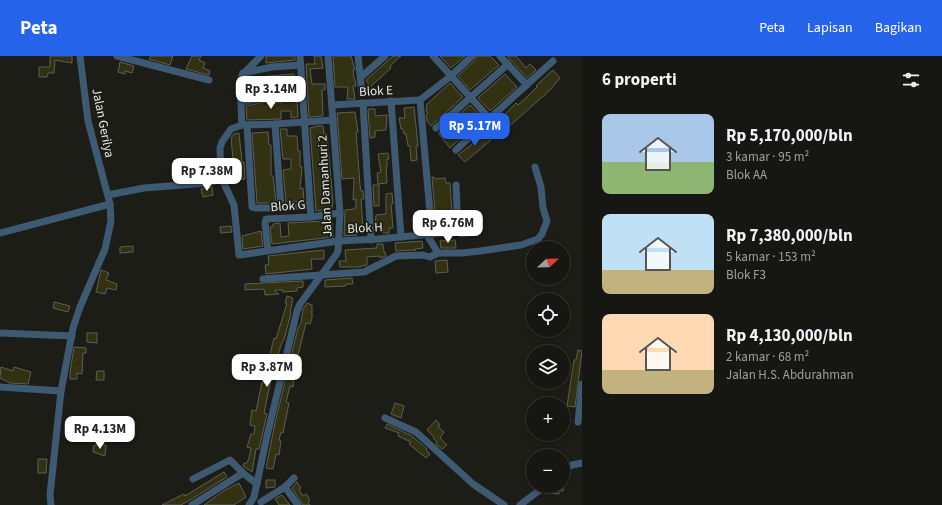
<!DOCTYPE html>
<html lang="id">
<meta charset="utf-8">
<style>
:root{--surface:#161612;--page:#1f1f1b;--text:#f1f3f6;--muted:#9e9f9f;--line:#353532;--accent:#2563eb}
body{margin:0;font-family:"Source Sans 3",sans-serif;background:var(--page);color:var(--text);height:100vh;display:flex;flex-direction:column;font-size:15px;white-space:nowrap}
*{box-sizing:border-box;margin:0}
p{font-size:13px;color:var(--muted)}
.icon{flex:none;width:22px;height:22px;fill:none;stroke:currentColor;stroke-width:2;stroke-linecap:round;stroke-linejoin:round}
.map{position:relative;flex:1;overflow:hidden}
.details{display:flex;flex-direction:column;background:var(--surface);width:360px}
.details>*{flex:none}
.needle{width:26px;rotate:68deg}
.fabs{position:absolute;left:526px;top:185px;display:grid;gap:8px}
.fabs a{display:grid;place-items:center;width:44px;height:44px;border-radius:50%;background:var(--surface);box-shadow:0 2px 6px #0003,0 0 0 1px var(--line);font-size:20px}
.price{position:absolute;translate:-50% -34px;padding:0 9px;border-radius:8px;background:#fff;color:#222;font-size:13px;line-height:26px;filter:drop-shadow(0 1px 2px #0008)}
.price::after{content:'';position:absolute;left:50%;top:24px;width:12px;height:9px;margin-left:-6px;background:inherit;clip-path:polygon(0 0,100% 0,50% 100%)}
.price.active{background:var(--accent);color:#fff}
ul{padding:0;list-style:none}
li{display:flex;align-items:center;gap:12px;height:100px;padding:0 20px}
li span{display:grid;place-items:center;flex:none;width:112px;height:80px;border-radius:8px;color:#555}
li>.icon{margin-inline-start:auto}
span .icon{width:48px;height:48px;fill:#fffc;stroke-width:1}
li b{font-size:17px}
h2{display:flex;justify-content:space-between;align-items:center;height:48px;padding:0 20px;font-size:17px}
header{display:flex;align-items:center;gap:24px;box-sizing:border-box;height:56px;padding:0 20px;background:var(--accent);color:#fff}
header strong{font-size:19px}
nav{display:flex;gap:22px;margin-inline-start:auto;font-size:14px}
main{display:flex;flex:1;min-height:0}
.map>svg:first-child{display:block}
.building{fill:#323112;stroke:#5e5e57}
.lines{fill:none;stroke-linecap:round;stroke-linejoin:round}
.minor{stroke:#3e5a73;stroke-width:7}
.labels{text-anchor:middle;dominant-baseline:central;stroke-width:3.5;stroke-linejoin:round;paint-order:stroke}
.street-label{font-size:13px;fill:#e9e9e5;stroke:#1d1d18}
</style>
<header>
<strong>Peta</strong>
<nav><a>Peta</a><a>Lapisan</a><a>Bagikan</a></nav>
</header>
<main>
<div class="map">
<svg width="582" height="449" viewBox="0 0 582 449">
<rect width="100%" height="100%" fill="#1d1d18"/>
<g class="building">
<polygon points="50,0 72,0 72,7 55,4 54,17 48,17 47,21 39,21 39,11 50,11"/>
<polygon points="151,0 173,0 170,9 149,3"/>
<polygon points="192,0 201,0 199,4 205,7 203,12 210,15 209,19 186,13"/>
<polygon points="266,0 295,0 295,4 266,7"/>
<polygon points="314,0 321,0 323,12 310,13 312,28 325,28 325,34 322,34 323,60 309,61 306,8 315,8"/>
<polygon points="333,0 351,0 355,14 353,14 354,23 355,23 356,30 353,30 355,43 347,43 348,31 335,31"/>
<polygon points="393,0 401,0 390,10 391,12 370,31 366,24"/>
<polygon points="440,0 465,0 451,12"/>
<polygon points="477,0 490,0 499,9 470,34 458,20 475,4"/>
<polygon points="507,0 516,0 526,12 530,8 536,14 527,22"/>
<polygon points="120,6 134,10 132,17 125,15 125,18 118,16"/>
<polygon points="553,14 560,22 549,35 505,74 499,65 516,47 518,49 528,40 537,31 536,30 540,26"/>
<polygon points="294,18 294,31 296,31 296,34 272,35 246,39 247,21 268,22 268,20"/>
<polygon points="505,18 517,31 490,55 478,42"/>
<polygon points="450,27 463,41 431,70 427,65 426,59 428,57 426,54 427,48"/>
<polygon points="297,44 298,61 291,62 291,55 281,55 281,63 247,64 246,50 265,46 282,47 282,45"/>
<polygon points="470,49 483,62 450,92 438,77"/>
<polygon points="414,51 418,90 416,90 417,104 411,105 410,90 408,90 406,78 404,78 403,73 401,73 399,62 405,62 404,52"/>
<polygon points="368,53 375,53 375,60 387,59 386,74 375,75 375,81 370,82"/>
<polygon points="355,56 358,76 356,76 360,129 361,135 363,135 364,143 361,143 363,172 357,172 357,179 344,180 345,154 354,153 354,152 356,152 356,143 353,144 354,122 342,123 337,57"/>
<polygon points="317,70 323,70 324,78 327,78 333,146 332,153 316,155 310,72"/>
<polygon points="280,73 287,73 287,80 297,80 298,95 300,95 300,111 302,111 300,133 303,132 304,145 286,146 283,114 291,113 291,103 283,103"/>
<polygon points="483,75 491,84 465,106 458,99 472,88"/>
<polygon points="268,76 269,89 271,89 271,120 273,120 276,147 257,147 252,77"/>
<polygon points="239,77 242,106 244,106 245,123 235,124 231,82 234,78"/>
<polygon points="388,97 389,103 387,103 387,111 386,111 387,127 378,128 377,117 381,116 378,98"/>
<polygon points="432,121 434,121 435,123 445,122 446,127 450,127 452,157 452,165 449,165 450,168 436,169"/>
<polygon points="373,129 379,129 379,150 374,150"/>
<polygon points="212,131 213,139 203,141 201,133"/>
<polygon points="392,137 393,148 391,148 393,172 389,172 389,177 383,177 383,172 375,173 376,159 386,158 386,138"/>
<polygon points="467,156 469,172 474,172 475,179 460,181 463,173 462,157"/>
<polygon points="324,165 332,166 333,181 272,188 270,171 273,171 273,168 280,167 281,181 289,180 288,167"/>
<polygon points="231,170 232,176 221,177 220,171"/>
<polygon points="261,175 263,190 243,193 242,180"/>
<polygon points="455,184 456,192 441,192 440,185"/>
<polygon points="422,185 423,192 415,193 416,194 396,195 395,187"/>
<polygon points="377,188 383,188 384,196 385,196 386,200 380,202 380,200 367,201 367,209 361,210 361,211 340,211 339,205 346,205 345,194 377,192"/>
<polygon points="133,190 133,196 120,197 120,191"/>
<polygon points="324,194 324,203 311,203 312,213 266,218 265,209 269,209 268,200"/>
<polygon points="447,204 448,216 436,217 435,205"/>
<polygon points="101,214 109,217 106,224 117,228 116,234 107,232 105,238 96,236"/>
<polygon points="352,222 353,228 346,228 346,230 325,231 325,224"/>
<polygon points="303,225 303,231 297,232 297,235 283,236 283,234 275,234 276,237 279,238 265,239 264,233 245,234 245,228"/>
<polygon points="287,240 293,242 290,257 291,257 284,284 283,284 278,298 279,305 275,320 272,319 264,357 267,358 259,393 256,393 252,416 243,410 244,407 247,407 249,402 251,392 247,391 251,378 254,378 255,370 250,369 251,361 252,354 256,355 262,326 265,326 266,318 263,317 265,310 267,311 274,282 276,283 287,247 285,247"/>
<polygon points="54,246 70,250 68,256 53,252"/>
<polygon points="307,247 312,249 312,262 310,268 306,267 297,303 299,304 294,318 293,331 290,330 286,346 289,347 283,377 281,376 279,384 281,385 279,399 276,398 273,413 266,412 275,367 298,272 301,267 303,253"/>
<polygon points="87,277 97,277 97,287 87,286"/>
<polygon points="74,291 86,292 86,297 83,297 82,318 77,317 77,323 70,323 70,317"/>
<polygon points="578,294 582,295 575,351 567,350 574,304 576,304"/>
<polygon points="1,311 13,315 14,311 31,316 28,328 10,327 0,322"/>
<polygon points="97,315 104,315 104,324 96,324"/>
<polygon points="395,347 404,350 401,362 391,358"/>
<polygon points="436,364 440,369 438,371 444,376 440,382 447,389 442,393 436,388 437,386 433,382 434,381 427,374"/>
<polygon points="387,368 412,380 427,393 426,394 430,398 426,402 409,388 411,386 398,380 399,377 385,372"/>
<polygon points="101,388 106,389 105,400 93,396 94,389 101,390"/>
<polygon points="38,403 47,403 46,417 38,417"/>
<polygon points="224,416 227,421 190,444 181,449 162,449 184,438 185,440"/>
<polygon points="266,424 275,424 275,431 266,432"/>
<polygon points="297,426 301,432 299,434 303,440 306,438 310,444 308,446 310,449 303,449 292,432"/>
<polygon points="239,427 246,441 234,449 204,449 225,434"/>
<polygon points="554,430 564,430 563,435 559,435 559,438 547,437 550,432 554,432"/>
<polygon points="282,439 285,443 290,449 279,449 275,443"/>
</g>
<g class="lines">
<g class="minor">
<polyline points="117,0 209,24"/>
<polyline points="261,0 242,19 240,29 242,69 275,68 333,64"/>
<polyline points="300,0 311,161"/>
<polyline points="358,0 362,37"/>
<polyline points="433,0 500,74"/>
<polyline points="500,0 527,29"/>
<polyline points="243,17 272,11 300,9"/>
<polyline points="361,21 385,0"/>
<polyline points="420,44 432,179"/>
<polyline points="420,44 451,20 472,0"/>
<polyline points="391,45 401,181"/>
<polyline points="241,46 272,40 302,39"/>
<polyline points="363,47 371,184"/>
<polyline points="332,49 420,44"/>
<polyline points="275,68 281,152"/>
<polyline points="242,69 231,73 222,86 220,92 221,121 234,149 239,199 339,185 378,183 455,176 457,175 457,153 456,129"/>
<polyline points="247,69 252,151 255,152 281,152 309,149"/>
<polyline points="436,72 508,8"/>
<polyline points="456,94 489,63 553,5"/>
<polyline points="108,139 144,132 207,127 222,123"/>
<polyline points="0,177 110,148"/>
<polyline points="427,179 438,197 462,197 480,195 521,189 538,183 542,178 547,165 543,152 541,131 535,111"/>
<polyline points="268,194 265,167 266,163 311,161 340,157"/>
<polyline points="263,223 364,216 396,200 423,199 430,201 438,197"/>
<polyline points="0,277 72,280"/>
<polyline points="0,331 61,335"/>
<polyline points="385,362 416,376 473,428 504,449"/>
<polyline points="578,366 582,328"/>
<polyline points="563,415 572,409 582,407"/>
<polyline points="193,423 230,404 243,417"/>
<polyline points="285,431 294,422"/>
<polyline points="261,446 285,431 298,449"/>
<polyline points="51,449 50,439 61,335 73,272 80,251 105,193 111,165 110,148 88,65 80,0"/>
<polyline points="192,449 243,417 257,428"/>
<polyline points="249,449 254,441 267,380 297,255 300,248 336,199 338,195 340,157 328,0"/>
<polyline points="520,449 545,430"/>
</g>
</g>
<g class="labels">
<g class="street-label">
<text transform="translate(376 35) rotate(-3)">Blok E</text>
<text transform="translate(103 67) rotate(79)">Jalan Gerilya</text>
<text transform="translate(325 130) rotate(-93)">Jalan Damanhuri 2</text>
<text transform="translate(288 150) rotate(-4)">Blok G</text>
<text transform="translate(365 172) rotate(-3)">Blok H</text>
</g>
</g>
</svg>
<div class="fabs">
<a><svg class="needle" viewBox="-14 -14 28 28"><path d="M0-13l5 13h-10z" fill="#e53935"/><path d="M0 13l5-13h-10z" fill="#9e9f9f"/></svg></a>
<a><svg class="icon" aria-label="locate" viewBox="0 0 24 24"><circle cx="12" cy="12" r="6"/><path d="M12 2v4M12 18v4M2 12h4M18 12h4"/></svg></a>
<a><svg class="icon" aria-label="layers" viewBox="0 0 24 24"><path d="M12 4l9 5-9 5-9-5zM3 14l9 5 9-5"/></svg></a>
<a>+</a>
<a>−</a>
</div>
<b class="price" style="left:271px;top:54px">Rp 3.14M</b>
<b class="price active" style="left:475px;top:91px">Rp 5.17M</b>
<b class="price" style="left:207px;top:136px">Rp 7.38M</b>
<b class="price" style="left:448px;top:188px">Rp 6.76M</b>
<b class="price" style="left:267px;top:332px">Rp 3.87M</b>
<b class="price" style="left:100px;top:394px">Rp 4.13M</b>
</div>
<section class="details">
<h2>6 properti<svg class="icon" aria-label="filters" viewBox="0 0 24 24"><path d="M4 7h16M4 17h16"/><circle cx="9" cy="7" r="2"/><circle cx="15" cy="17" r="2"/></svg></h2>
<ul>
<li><span style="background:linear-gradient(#a9c7e8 60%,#8fb573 0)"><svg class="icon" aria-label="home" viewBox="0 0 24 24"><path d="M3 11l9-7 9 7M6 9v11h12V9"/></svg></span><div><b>Rp 5,170,000/bln</b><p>3 kamar · 95 m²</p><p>Blok AA</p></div></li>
<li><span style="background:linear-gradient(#bfe0f5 70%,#c2b280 0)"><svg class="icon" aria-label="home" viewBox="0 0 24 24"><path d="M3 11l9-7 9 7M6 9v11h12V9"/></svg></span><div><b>Rp 7,380,000/bln</b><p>5 kamar · 153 m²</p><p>Blok F3</p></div></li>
<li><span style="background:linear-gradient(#ffd9b3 70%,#c2b280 0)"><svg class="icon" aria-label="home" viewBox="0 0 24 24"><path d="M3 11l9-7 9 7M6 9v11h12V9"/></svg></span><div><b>Rp 4,130,000/bln</b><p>2 kamar · 68 m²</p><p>Jalan H.S. Abdurahman</p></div></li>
</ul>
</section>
</main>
